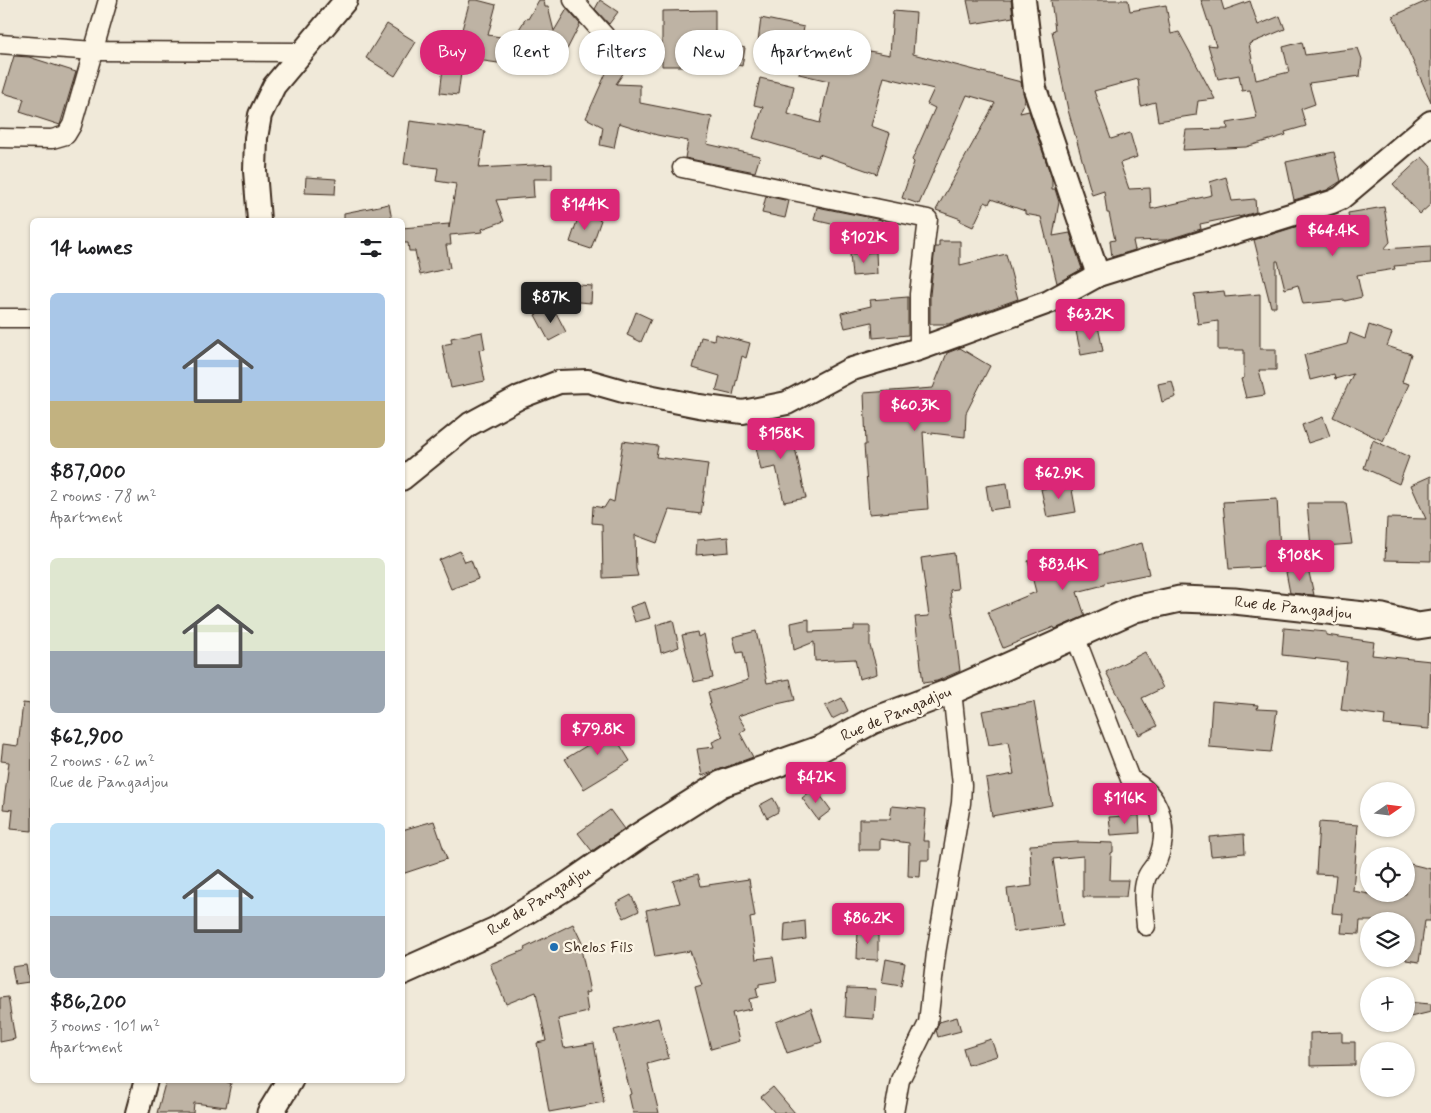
<!DOCTYPE html>
<meta charset="utf-8">
<style>
:root{--surface:#fff;--page:#f2f2f2;--text:#202124;--muted:#757577;--accent:#db2777}
body{margin:0;font-family:Mynerve,sans-serif;background:var(--page);color:var(--text);height:100vh;display:flex;flex-direction:column;font-size:19px;white-space:nowrap}
*{box-sizing:border-box;margin:0}
p{font-size:16px;color:var(--muted)}
.icon{flex:none;width:28px;height:28px;fill:none;stroke:currentColor;stroke-width:2;stroke-linecap:round;stroke-linejoin:round}
.map{position:relative;flex:1;overflow:hidden}
.drawer{position:absolute;left:30px;top:218px;width:375px;height:865px;display:flex;flex-direction:column;background:var(--surface);border-radius:8px;box-shadow:0 1px 4px #0004}
.drawer>*{flex:none}
.banner{position:absolute;left:420px;top:30px;width:475px;height:45px;display:flex;gap:10px}
.needle{width:32px;rotate:76deg}
.tools{position:absolute;left:1360px;top:782px;display:grid;gap:10px}
.tools a{display:grid;place-items:center;width:55px;height:55px;border-radius:50%;background:var(--surface);box-shadow:0 1px 4px #0004;font-size:25px}
.price{position:absolute;translate:-50% -42px;padding:0 11px;border-radius:5px;background:var(--accent);color:#fff;font-size:16px;line-height:32px;filter:drop-shadow(0 1px 2px #0008)}
.price::after{content:'';position:absolute;left:50%;top:30px;width:15px;height:11px;margin-left:-8px;background:inherit;clip-path:polygon(0 0,100% 0,50% 100%)}
.price.active{background:#222;color:#fff}
ul{padding:0;list-style:none}
li{display:grid;align-content:center;gap:10px;height:265px;padding:0 20px}
li span{display:grid;place-items:center;height:155px;border-radius:8px;color:#555}
li>.icon{margin-inline-start:auto}
span .icon{width:90px;height:90px;fill:#fffc;stroke-width:1}
li b{font-size:21px}
h2{display:flex;justify-content:space-between;align-items:center;height:60px;padding:0 20px;font-size:21px}
.tag{padding:0 18px;border-radius:22px;background:var(--surface);box-shadow:0 1px 4px #0004;font-size:18px;line-height:45px}
.tag.active{background:var(--accent);color:#fff}
.map>svg:first-child{display:block}
.building{fill:#beb3a4;stroke:#3b2a1e}
.lines{fill:none;stroke-linecap:round;stroke-linejoin:round}
.minor-casing{stroke:#3b2a1e;stroke-width:21}
.tertiary-casing{stroke:#3b2a1e;stroke-width:26}
.secondary-casing{stroke:#3b2a1e;stroke-width:29}
.minor{stroke:#fcf5e5;stroke-width:18}
.tertiary{stroke:#fcf5e5;stroke-width:22}
.secondary{stroke:#fcf5e5;stroke-width:25}
.poi-dot{fill:#1f6fb2;stroke:#fcf5e5;stroke-width:2}
.labels{text-anchor:middle;dominant-baseline:central;stroke-width:4.5;stroke-linejoin:round;paint-order:stroke}
.street-label{font-size:16px;fill:#3b2a1e;stroke:#fcf5e5}
.poi-label{font-size:16px;fill:#3b2a1e;stroke:#fcf5e5;text-anchor:start}
</style>
<div class="map">
<svg width="1431" height="1113" viewBox="0 0 1431 1113">
<rect width="100%" height="100%" fill="#f0e9d9"/>
<filter id="ink" filterUnits="userSpaceOnUse"><feTurbulence type="fractalNoise" baseFrequency=".02" numOctaves="2"/><feDisplacementMap in="SourceGraphic" scale="10" xChannelSelector="R" yChannelSelector="G"/><feConvolveMatrix kernelMatrix="1 2 1 2 8 2 1 2 1" color-interpolation-filters="sRGB"/></filter>
<g filter="url(#ink)">
<g class="building">
<polygon points="470,0 477,0 496,5 488,35 513,39 526,18 528,19 539,0 544,0 545,7 548,7 554,31 567,9 580,24 554,75 529,63 525,70 499,55 498,63 463,58 458,95 440,93 446,43 458,44"/>
<polygon points="600,0 618,12 609,24 595,9"/>
<polygon points="967,0 1011,0 1013,17 972,24"/>
<polygon points="1051,0 1128,0 1130,11 1166,5 1171,34 1179,32 1215,99 1198,101 1196,115 1158,121 1155,102 1141,106 1138,79 1094,91 1111,139 1130,133 1137,157 1120,163 1129,189 1150,188 1151,209 1212,195 1210,182 1226,177 1232,201 1255,199 1256,212 1239,217 1239,216 1200,224 1201,229 1166,240 1133,241 1135,250 1112,257 1110,241 1115,240 1109,213 1107,213 1104,191 1092,195 1068,110 1052,31 1055,30"/>
<polygon points="1201,0 1221,0 1224,10 1250,1 1258,25 1280,16 1285,29 1249,44 1256,80 1289,72 1283,47 1302,42 1305,55 1358,48 1362,59 1360,76 1309,83 1315,104 1301,109 1306,126 1285,132 1286,135 1246,147 1183,150 1186,130 1228,129 1227,123 1257,118 1250,90 1242,91 1239,75 1218,79 1208,45 1216,46"/>
<polygon points="1429,0 1431,0 1431,102 1393,16"/>
<polygon points="715,10 715,41 745,48 742,66 715,60 715,66 662,66 662,11"/>
<polygon points="893,11 916,13 913,54 1021,82 1025,100 1020,113 1029,111 1052,179 1052,189 1055,189 1059,202 1053,236 1070,233 1082,269 1057,283 1041,217 1025,214 1025,211 991,199 989,204 985,202 973,227 960,221 961,219 936,210 995,103 967,95 919,204 902,198 914,162 912,160 935,108 927,104 934,89 884,77 871,126 890,133 877,174 819,154 818,157 753,138 763,107 754,105 760,78 794,86 788,114 820,123 829,81 799,74 801,61 829,67 833,44 890,55"/>
<polygon points="761,18 804,27 799,57 757,50"/>
<polygon points="387,24 416,42 395,76 366,58"/>
<polygon points="602,48 628,66 616,84 640,85 640,103 712,117 707,144 760,156 755,172 685,158 688,141 657,135 619,123 614,148 600,145 603,127 586,118 606,73 592,63"/>
<polygon points="14,56 29,57 76,72 60,125 20,112 24,99 3,93"/>
<polygon points="410,121 485,131 479,168 552,164 552,179 533,179 534,197 496,200 504,221 482,229 483,232 450,235 451,245 446,245 450,268 420,275 415,251 409,251 408,243 402,243 402,228 449,224 449,228 456,184 436,181 438,168 404,164"/>
<polygon points="1334,152 1341,181 1327,190 1294,200 1286,162"/>
<polygon points="1422,157 1431,167 1431,204 1420,214 1393,184"/>
<polygon points="306,177 336,179 335,194 305,193"/>
<polygon points="766,196 789,201 785,218 762,213"/>
<polygon points="389,204 392,220 344,220 344,213"/>
<polygon points="817,207 882,220 879,235 814,220"/>
<polygon points="1384,207 1390,242 1384,249 1431,246 1431,263 1394,266 1395,269 1357,275 1362,297 1345,301 1345,300 1303,304 1298,285 1285,289 1278,261 1276,261 1276,307 1271,307 1254,240 1317,220 1321,233 1350,227 1348,213"/>
<polygon points="580,212 601,220 591,249 570,242"/>
<polygon points="939,241 960,241 960,265 1006,254 1018,299 949,324 930,324 930,295 935,247 939,247"/>
<polygon points="876,252 877,274 852,276 850,254"/>
<polygon points="567,284 592,286 591,303 566,301"/>
<polygon points="1224,291 1225,297 1260,294 1260,349 1276,349 1276,370 1259,370 1265,395 1246,398 1241,379 1244,378 1244,350 1218,350 1218,321 1198,324 1194,294"/>
<polygon points="908,297 908,335 873,338 872,322 845,328 841,313 871,306 870,300"/>
<polygon points="553,307 566,332 549,341 535,315"/>
<polygon points="636,312 651,319 641,342 627,335"/>
<polygon points="1369,325 1392,333 1387,346 1411,354 1402,382 1409,384 1383,441 1333,417 1353,374 1335,379 1334,374 1310,380 1304,355 1347,344 1350,333 1365,339"/>
<polygon points="1098,326 1103,351 1081,355 1076,331"/>
<polygon points="482,332 485,349 479,350 485,381 451,388 442,345 452,343 451,338"/>
<polygon points="715,334 750,343 746,358 742,356 733,395 716,391 720,376 693,368 701,337 714,340"/>
<polygon points="960,348 990,366 966,413 965,437 923,432 928,509 869,514 864,445 866,445 864,393 933,388 947,353"/>
<polygon points="1172,381 1176,397 1162,402 1158,384"/>
<polygon points="1323,417 1330,436 1308,443 1302,425"/>
<polygon points="790,425 806,498 784,502 776,467 761,470 753,433"/>
<polygon points="1373,440 1409,457 1399,484 1364,468"/>
<polygon points="623,441 658,446 656,457 708,464 701,514 669,510 657,543 635,535 636,569 638,576 603,578 602,524 592,523 593,506 604,508 609,500 614,502"/>
<polygon points="1431,476 1431,561 1385,560 1387,518 1426,519 1411,485"/>
<polygon points="1007,483 1010,507 990,510 986,486"/>
<polygon points="1071,484 1076,512 1047,517 1041,489"/>
<polygon points="1277,499 1281,566 1229,569 1223,502"/>
<polygon points="1307,503 1346,503 1352,544 1311,547"/>
<polygon points="728,537 729,552 696,555 697,540"/>
<polygon points="1142,543 1149,574 1104,583 1104,585 1077,592 1085,616 1055,629 1054,627 1003,648 988,612 1036,592 1028,561 1061,552 1064,562 1097,553 1098,555"/>
<polygon points="460,551 465,562 471,560 478,579 451,589 439,560"/>
<polygon points="954,553 958,589 950,590 960,671 937,681 923,683 915,617 929,616 921,558"/>
<polygon points="1308,568 1314,595 1290,593 1286,572"/>
<polygon points="645,602 650,618 635,622 630,607"/>
<polygon points="809,619 809,632 854,630 854,626 870,626 870,646 876,666 877,674 859,679 855,659 815,661 814,642 794,650 791,623"/>
<polygon points="673,620 679,647 661,653 656,625"/>
<polygon points="1284,628 1326,632 1326,635 1374,642 1372,655 1431,661 1429,729 1384,725 1385,716 1341,710 1347,662 1282,655"/>
<polygon points="756,631 767,683 790,679 795,700 768,706 738,716 746,729 740,733 753,757 702,776 697,749 714,747 712,742 723,737 709,704 711,704 708,692 748,680 743,652 737,653 733,637"/>
<polygon points="697,632 698,637 704,634 713,678 694,682 682,635"/>
<polygon points="1145,652 1163,688 1142,698 1157,726 1139,735 1106,672"/>
<polygon points="842,698 848,711 832,719 825,706"/>
<polygon points="1212,701 1258,705 1257,709 1277,710 1271,752 1209,747"/>
<polygon points="1034,702 1052,805 992,816 986,779 1014,774 1008,742 989,745 982,711"/>
<polygon points="23,703 32,704 32,831 11,829 13,810 3,809 9,762 1,761 3,744 18,746"/>
<polygon points="604,719 630,761 584,789 565,759 591,743 584,731"/>
<polygon points="815,788 831,810 818,820 802,798"/>
<polygon points="773,798 778,807 778,812 767,818 760,805"/>
<polygon points="892,806 926,809 923,841 929,841 929,860 921,860 920,877 908,876 909,843 880,839 880,850 859,850 859,819 890,819"/>
<polygon points="610,810 624,829 592,851 578,833"/>
<polygon points="1139,815 1140,833 1111,835 1109,817"/>
<polygon points="434,821 447,859 402,874 402,830"/>
<polygon points="1319,822 1358,825 1353,891 1369,894 1406,894 1406,863 1431,869 1431,921 1425,921 1419,962 1406,960 1406,921 1360,921 1359,934 1341,933 1343,914 1332,913 1336,875 1316,874"/>
<polygon points="1244,834 1245,853 1211,856 1209,837"/>
<polygon points="1079,842 1113,843 1113,852 1111,853 1110,880 1128,880 1126,897 1083,897 1083,856 1053,859 1063,925 1013,932 1007,889 1032,886 1030,845"/>
<polygon points="698,874 701,886 749,879 755,917 750,918 756,959 773,957 777,981 759,984 759,987 756,988 758,997 749,999 751,1009 732,1013 739,1041 711,1049 695,987 702,985 690,951 655,957 646,910 680,903 673,881"/>
<polygon points="631,895 639,911 624,918 616,903"/>
<polygon points="805,921 806,939 784,942 785,924"/>
<polygon points="573,924 584,947 581,949 590,992 585,993 588,1012 558,1019 564,1048 594,1043 604,1102 549,1112 537,1043 546,1041 536,992 506,1004 490,964 525,950 524,948"/>
<polygon points="858,930 878,930 878,960 857,959"/>
<polygon points="886,959 905,963 901,986 882,983"/>
<polygon points="26,965 29,982 15,984 12,967"/>
<polygon points="847,988 876,989 874,1019 845,1017"/>
<polygon points="8,997 15,1039 0,1042 0,998"/>
<polygon points="1406,1002 1431,1004 1431,1012 1406,1018"/>
<polygon points="811,1008 822,1042 787,1053 776,1022"/>
<polygon points="957,1017 961,1031 938,1037 936,1030 939,1022"/>
<polygon points="658,1018 669,1058 647,1064 659,1113 633,1113 629,1095 631,1094 614,1030"/>
<polygon points="1342,1032 1342,1042 1355,1042 1355,1065 1310,1066 1310,1033"/>
<polygon points="991,1039 997,1056 968,1065 963,1048"/>
<polygon points="166,1080 213,1080 231,1083 226,1107 194,1103 193,1113 157,1113"/>
<polygon points="773,1087 795,1113 775,1113 761,1097"/>
</g>
<g class="lines">
<defs>
<g id="minor">
<polyline points="573,0 607,38"/>
<polyline points="0,44 94,51 302,52"/>
<polyline points="0,138 52,139 66,135 72,125 108,0"/>
<polyline points="682,168 928,219 919,294 919,349"/>
<polyline points="0,318 32,318"/>
<path d="M1075 636 1130 779C1161 794 1170 828 1158 859 1155 867 1148 871 1146 879 1141 894 1145 911 1146 926"/>
<polyline points="894,1113 900,1080 928,1023 936,953 961,803 962,785 952,691"/>
</g>
<g id="tertiary">
<polyline points="1024,0 1035,89 1098,275"/>
<polyline points="259,220 255,171 256,138 260,115 274,86 346,0"/>
<polyline points="402,479 470,424 520,397 559,382 588,381 623,391 699,406 743,412 787,403 849,370 919,349 1049,302 1098,275 1332,202 1341,198 1431,122"/>
<polyline points="137,1113 146,1080"/>
</g>
<g id="secondary">
<polyline points="402,972 496,930 564,888 639,836 721,784 822,748 872,721 952,691 1135,609 1180,599 1234,601 1383,617 1418,626 1431,624"/>
<polyline points="270,1113 290,1080"/>
</g>
</defs>
<use href="#minor" class="minor-casing"/>
<use href="#tertiary" class="tertiary-casing"/>
<use href="#secondary" class="secondary-casing"/>
<use href="#minor" class="minor"/>
<use href="#tertiary" class="tertiary"/>
<use href="#secondary" class="secondary"/>
</g>
</g>
<circle class="poi-dot" cx="554" cy="947" r="5"/>
<g class="labels">
<g class="street-label">
<text transform="translate(1293 608) rotate(6)">Rue de Pangadjou</text>
<text transform="translate(896 714) rotate(-23)">Rue de Pangadjou</text>
<text transform="translate(539 901) rotate(-32)">Rue de Pangadjou</text>
</g>
<g class="poi-label">
<text x="564" y="947">Shelos Fils</text>
</g>
</g>
</svg>
<div class="tools">
<a><svg class="needle" viewBox="-14 -14 28 28"><path d="M0-13l5 13h-10z" fill="#e53935"/><path d="M0 13l5-13h-10z" fill="#757577"/></svg></a>
<a><svg class="icon" aria-label="locate" viewBox="0 0 24 24"><circle cx="12" cy="12" r="6"/><path d="M12 2v4M12 18v4M2 12h4M18 12h4"/></svg></a>
<a><svg class="icon" aria-label="layers" viewBox="0 0 24 24"><path d="M12 4l9 5-9 5-9-5zM3 14l9 5 9-5"/></svg></a>
<a>+</a>
<a>−</a>
</div>
<b class="price" style="left:585px;top:231px">$144K</b>
<b class="price" style="left:1333px;top:257px">$64.4K</b>
<b class="price" style="left:864px;top:264px">$102K</b>
<b class="price active" style="left:551px;top:324px">$87K</b>
<b class="price" style="left:1090px;top:341px">$63.2K</b>
<b class="price" style="left:915px;top:432px">$60.3K</b>
<b class="price" style="left:781px;top:460px">$158K</b>
<b class="price" style="left:1059px;top:500px">$62.9K</b>
<b class="price" style="left:1300px;top:582px">$108K</b>
<b class="price" style="left:1063px;top:591px">$83.4K</b>
<b class="price" style="left:598px;top:756px">$79.8K</b>
<b class="price" style="left:816px;top:804px">$42K</b>
<b class="price" style="left:1125px;top:825px">$116K</b>
<b class="price" style="left:868px;top:945px">$86.2K</b>
<div class="banner">
<a class="tag active">Buy</a>
<a class="tag">Rent</a>
<a class="tag">Filters</a>
<a class="tag">New</a>
<a class="tag">Apartment</a>
</div>
<section class="drawer">
<h2>14 homes<svg class="icon" aria-label="filters" viewBox="0 0 24 24"><path d="M4 7h16M4 17h16"/><circle cx="9" cy="7" r="2"/><circle cx="15" cy="17" r="2"/></svg></h2>
<ul>
<li><span style="background:linear-gradient(#a9c7e8 70%,#c2b280 0)"><svg class="icon" aria-label="home" viewBox="0 0 24 24"><path d="M3 11l9-7 9 7M6 9v11h12V9"/></svg></span><div><b>$87,000</b><p>2 rooms · 78 m²</p><p>Apartment</p></div></li>
<li><span style="background:linear-gradient(#dfe7d0 60%,#9aa5b1 0)"><svg class="icon" aria-label="home" viewBox="0 0 24 24"><path d="M3 11l9-7 9 7M6 9v11h12V9"/></svg></span><div><b>$62,900</b><p>2 rooms · 62 m²</p><p>Rue de Pangadjou</p></div></li>
<li><span style="background:linear-gradient(#bfe0f5 60%,#9aa5b1 0)"><svg class="icon" aria-label="home" viewBox="0 0 24 24"><path d="M3 11l9-7 9 7M6 9v11h12V9"/></svg></span><div><b>$86,200</b><p>3 rooms · 101 m²</p><p>Apartment</p></div></li>
</ul>
</section>
</div>
